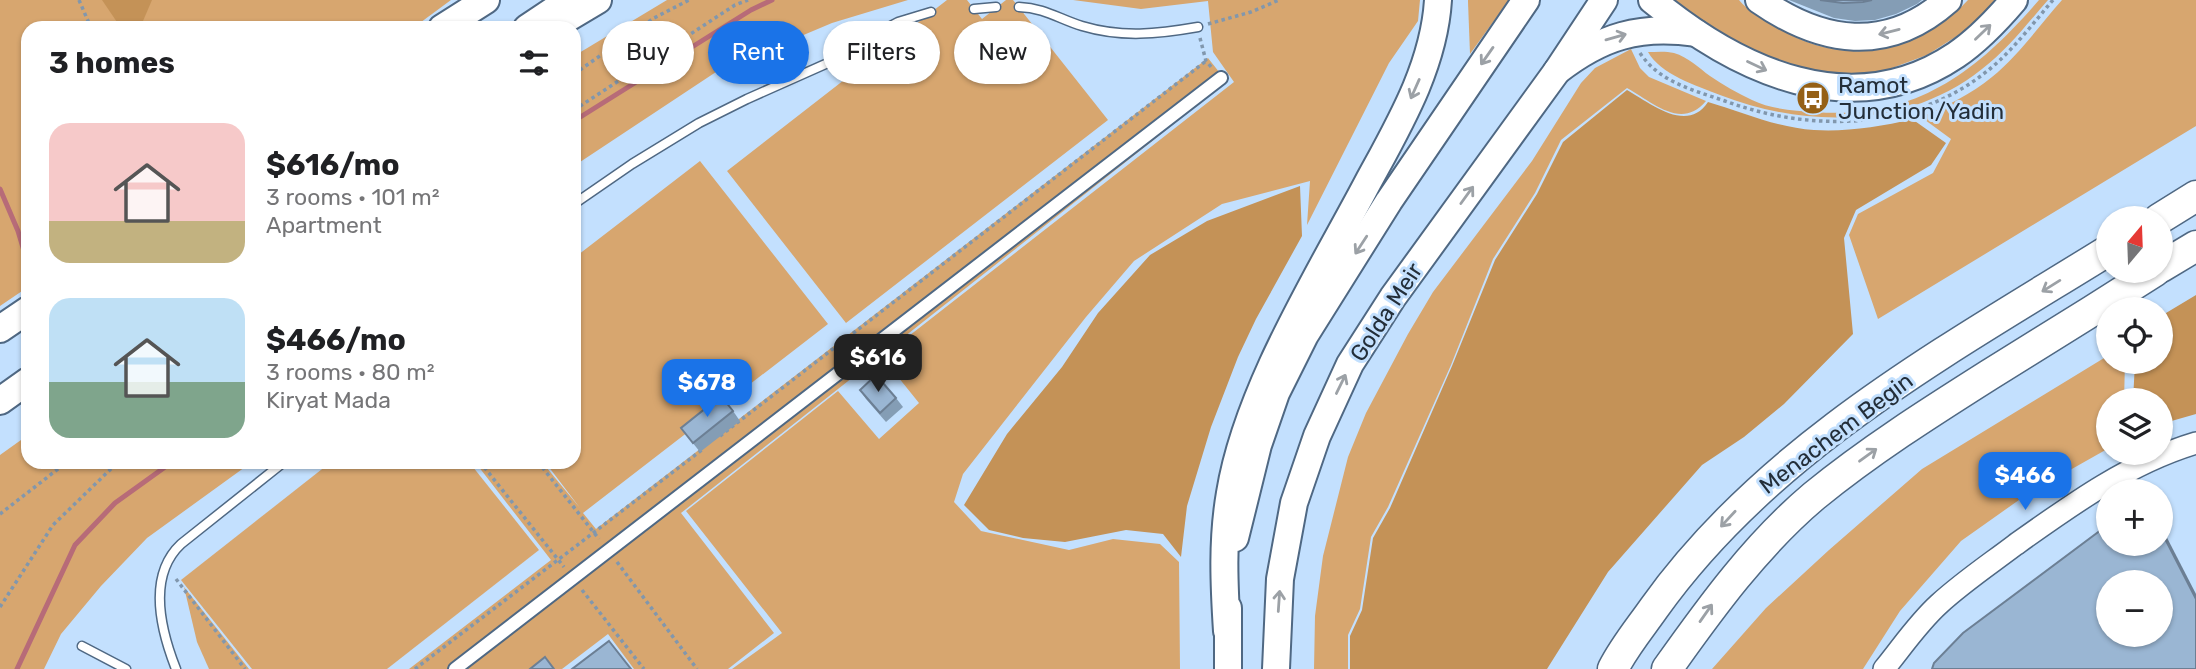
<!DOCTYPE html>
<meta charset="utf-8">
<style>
:root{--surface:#fff;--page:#f6f6f6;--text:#202124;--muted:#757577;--accent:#1a73e8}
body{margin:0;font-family:Rubik,sans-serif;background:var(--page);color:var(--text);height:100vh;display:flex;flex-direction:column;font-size:26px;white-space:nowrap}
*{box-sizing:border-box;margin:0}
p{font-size:23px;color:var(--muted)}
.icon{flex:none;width:38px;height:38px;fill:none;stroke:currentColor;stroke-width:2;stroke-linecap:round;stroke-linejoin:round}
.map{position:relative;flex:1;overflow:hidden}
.panel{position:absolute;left:21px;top:21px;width:560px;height:448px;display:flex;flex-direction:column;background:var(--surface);border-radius:21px;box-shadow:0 2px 5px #0004}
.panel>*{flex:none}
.hud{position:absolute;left:602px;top:21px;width:665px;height:63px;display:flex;gap:14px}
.needle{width:46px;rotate:19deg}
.buttons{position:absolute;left:2096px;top:206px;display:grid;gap:14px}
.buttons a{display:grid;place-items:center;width:77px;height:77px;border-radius:50%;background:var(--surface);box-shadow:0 2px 5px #0004;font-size:35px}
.price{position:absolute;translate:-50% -60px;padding:0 16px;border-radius:14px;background:var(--accent);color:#fff;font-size:23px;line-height:46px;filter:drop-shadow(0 2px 4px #0008)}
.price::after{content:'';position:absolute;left:50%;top:42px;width:21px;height:16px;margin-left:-10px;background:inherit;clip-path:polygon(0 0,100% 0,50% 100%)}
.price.selected{background:#222;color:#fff}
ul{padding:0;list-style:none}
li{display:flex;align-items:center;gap:21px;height:175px;padding:0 28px}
li span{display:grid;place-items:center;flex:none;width:196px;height:140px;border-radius:21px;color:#555}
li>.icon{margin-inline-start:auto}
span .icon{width:84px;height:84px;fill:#fffc;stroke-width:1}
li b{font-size:30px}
h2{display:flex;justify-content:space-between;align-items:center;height:84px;padding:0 28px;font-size:30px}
.chip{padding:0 24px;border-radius:32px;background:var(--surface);box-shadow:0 2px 5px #0004;font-size:24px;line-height:63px}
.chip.selected{background:var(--accent);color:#fff}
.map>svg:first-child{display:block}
.green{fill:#d7a66f}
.forest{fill:#c49257}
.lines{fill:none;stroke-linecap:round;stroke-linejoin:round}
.stream{stroke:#b76b78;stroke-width:5}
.service-casing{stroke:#4f6883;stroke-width:11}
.pedestrian-casing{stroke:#4f6883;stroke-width:16}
.tertiary-casing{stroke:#4f6883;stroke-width:24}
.primary-casing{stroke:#4f6883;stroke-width:30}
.trunk-casing{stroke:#4f6883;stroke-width:30}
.motorway-casing{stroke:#4f6883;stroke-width:33}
.path{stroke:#8197ad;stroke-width:3.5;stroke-dasharray:3.5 3.5;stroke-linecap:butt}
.service{stroke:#fff;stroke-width:8}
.pedestrian{stroke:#fff;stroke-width:12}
.tertiary{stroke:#fff;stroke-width:21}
.primary{stroke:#fff;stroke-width:26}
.trunk{stroke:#fff;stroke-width:26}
.motorway{stroke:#fff;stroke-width:30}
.wall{fill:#849db5}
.shaded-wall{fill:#6c7f94}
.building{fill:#9ab6d3;stroke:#6c7f94;stroke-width:2;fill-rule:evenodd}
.oneway{stroke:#9ca1a6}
.labels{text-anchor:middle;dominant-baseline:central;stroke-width:6;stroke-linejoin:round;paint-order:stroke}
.poi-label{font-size:23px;fill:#232e39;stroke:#c3e0fe;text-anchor:start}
.street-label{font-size:23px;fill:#232e39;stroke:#c3e0fe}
</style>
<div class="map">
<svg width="2196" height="669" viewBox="0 0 2196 669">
<rect width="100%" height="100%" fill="#c3e0fe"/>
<g class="green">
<polygon points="0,0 451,0 413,28 28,28 28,287 0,306"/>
<polygon points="667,0 908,0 832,23 716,72 574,166 574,56"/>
<polygon points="947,0 967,0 982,19 1006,0 1013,0 1108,120 846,323 727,171"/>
<polygon points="1073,0 1420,0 1418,21 1389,63 1307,225 1310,181 1222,204 1134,261 1086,317 963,474 954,502 981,531 1069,550 1113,539 1160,544 1179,562 1180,669 732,669 782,633 686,511 838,391 879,439 919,403 882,357 1234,82 1213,52 1208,1 1141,9"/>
<polygon points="1468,0 1509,0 1470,54 1468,2"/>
<path d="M1671 0H1739C1748 11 1762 18 1774 25 1838 68 1916 57 1968 0H1999L1965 31 1927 55 1876 74 1823 76 1743 50Z"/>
<path d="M2039 0H2048C2027 24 2007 50 1982 69 1907 129 1805 128 1720 95 1697 86 1660 74 1648 52 1656 52 1666 51 1674 53 1688 57 1699 68 1710 76 1723 85 1737 93 1752 100 1770 109 1794 111 1815 112 1915 120 1977 72 2039 0Z"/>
<path d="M2062 0H2196V126L1878 319 1849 235 1858 214 1933 173 1951 139 1921 117C1947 106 1971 94 1992 77 2019 55 2039 26 2062 0Z"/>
<path d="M1631 49 1640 68 1649 77 1706 101C1681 131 1651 101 1627 88L1561 140 1535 193 1493 259 1451 365 1388 507 1371 537 1360 609 1348 635V669H1314L1315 616 1323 556 1348 457 1366 413 1408 334 1433 292 1532 161 1581 83 1595 68Z"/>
<polygon points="1208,58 1227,82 681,513 774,633 728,669 634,669 608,634 562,669 409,669 551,560 475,462 542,462 580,508 545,462 574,462 574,258 700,161 828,324 583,513 596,529"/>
<polygon points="2109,355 2109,362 2125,362 2124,401 2109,401 2109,448 2026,495 1961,541 1900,611 1863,669 1712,669 1766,608 1829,550 1922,469"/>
<polygon points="28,435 28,462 252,462 147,538 101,586 61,634 44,669 0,669 0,455"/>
<polygon points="331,462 469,462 539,550 387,669 252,669 181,580"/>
<polygon points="184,587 249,669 209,669 197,642"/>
</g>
<g class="forest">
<polygon points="102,0 152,0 140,28 121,28"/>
<path d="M1627 90C1650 103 1687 134 1708 102 1742 112 1778 128 1814 130 1845 132 1881 127 1912 119L1946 143 1931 165 1856 210 1844 238 1853 334 1784 404 1744 437 1702 465 1608 572 1547 669H1350V636L1362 610 1373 538 1390 508 1452 366 1495 260 1537 194 1563 142Z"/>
<polygon points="1300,186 1302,236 1256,319 1238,357 1211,427 1187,506 1181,557 1163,534 1126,530 1065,542 1023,538 989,530 964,505 1007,434 1062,367 1098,313 1150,255 1207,221"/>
<polygon points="2196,295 2196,414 2161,424 2161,401 2133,401 2135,362 2161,362 2161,316"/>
</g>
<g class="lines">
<g class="stream">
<polyline points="574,121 751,10 772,0"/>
<polyline points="0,189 18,231 28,264"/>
<polyline points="17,669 75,545 115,503 172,462"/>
</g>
<defs>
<g id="service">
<path d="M1019 7C1045 8 1059 19 1082 26 1122 38 1158 34 1198 27"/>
<polyline points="974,9 996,7"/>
<polyline points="574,204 632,164 699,123 747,99 848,54 877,33 898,22 931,12"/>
<polyline points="82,646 126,669"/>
<path d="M176 669C161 631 147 576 181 544L284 462"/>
</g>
<polyline id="pedestrian" points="455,669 1221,78"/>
<path id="tertiary" d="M1884 669C1902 647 1918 623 1939 604 1963 582 1990 564 2015 545 2071 505 2129 463 2196 443"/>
<g id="primary">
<polyline points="1235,538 1258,445 1276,393 1305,335 1389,201 1526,0"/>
<polyline points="1228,669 1228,608"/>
<polyline points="1276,669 1280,579 1294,503 1317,436 1350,364 1393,297 1557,71 1604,0"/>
</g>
<g id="trunk">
<path d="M1652 0C1738 71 1852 125 1956 55 1978 40 1997 20 2014 0"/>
<path d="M1759 0C1822 44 1887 54 1948 0"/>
<polyline points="442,28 486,0"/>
<polyline points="527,28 563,4"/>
<polyline points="551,28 598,0"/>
<path d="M1557 71C1602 36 1639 25 1696 33"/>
<polyline points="0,329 28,310"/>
<polyline points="0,401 28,381"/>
<path d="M1227 631C1224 584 1222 539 1230 493 1247 389 1319 275 1368 182 1399 125 1434 66 1438 0"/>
</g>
<g id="motorway">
<polyline points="2159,219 2196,196"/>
<polyline points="2161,267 2196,246"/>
<path d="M1613 669C1624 647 1640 628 1654 608 1768 448 1946 351 2109 250"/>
<path d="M1667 669C1711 607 1756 545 1814 496 1869 451 1929 413 1989 375 2044 341 2100 306 2155 271"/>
</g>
</defs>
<use href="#service" class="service-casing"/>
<use href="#pedestrian" class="pedestrian-casing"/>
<use href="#tertiary" class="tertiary-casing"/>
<use href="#primary" class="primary-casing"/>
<use href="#trunk" class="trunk-casing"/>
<use href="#motorway" class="motorway-casing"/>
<g class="path">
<polyline points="79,0 91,28"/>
<polyline points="1208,24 1251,12 1279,0"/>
<polyline points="1200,38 1206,61 1213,69"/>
<path d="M1640 53C1659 82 1693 90 1725 101 1818 135 1925 130 2000 60 2019 42 2036 20 2053 0"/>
<polyline points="574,74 654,18 689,0"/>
<polyline points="574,110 735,5 748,0"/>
<polyline points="720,436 1206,61"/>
<polyline points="480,462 564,567"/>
<polyline points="538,462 599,539"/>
<polyline points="0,514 67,462"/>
<polyline points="617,562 697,669"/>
<polyline points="176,579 245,669"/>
<polyline points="582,590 644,669"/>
<polyline points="0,607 53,525 118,462"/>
<polyline points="415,669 703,449"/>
</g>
<use href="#service" class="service"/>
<use href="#pedestrian" class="pedestrian"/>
<use href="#tertiary" class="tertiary"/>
<use href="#primary" class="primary"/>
<use href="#trunk" class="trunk"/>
<use href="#motorway" class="motorway"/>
</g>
<g class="wall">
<polygon points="1789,0 1922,0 1917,4 1896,14 1875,20 1855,21 1834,18"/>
<polygon points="860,390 896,398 903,407 886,422 866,399"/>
<polygon points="733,411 740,421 700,452 681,428"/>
</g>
<polygon class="shaded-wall" points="2161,526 2196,594 2196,599 2161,531"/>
<g class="building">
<polygon points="1820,0 1872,0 1863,2 1843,3"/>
<polygon points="876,375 896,398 880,413 860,390"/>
<polygon points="721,396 733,411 693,443 681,428"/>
<path d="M2109 524V544H2161V531L2196 599V669H1932L1934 663 1963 633ZM2109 583H2161V635H2109Z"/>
<polygon points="609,641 631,669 572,669"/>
<polygon points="545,657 554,669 530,669"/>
</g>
<defs><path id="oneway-shaft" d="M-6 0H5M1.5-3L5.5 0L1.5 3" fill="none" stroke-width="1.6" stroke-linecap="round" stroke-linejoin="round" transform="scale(1.75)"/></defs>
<g class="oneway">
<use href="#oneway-shaft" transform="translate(1889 32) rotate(166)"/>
<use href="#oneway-shaft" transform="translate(1983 32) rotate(-44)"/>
<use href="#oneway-shaft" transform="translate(1616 37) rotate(-16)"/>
<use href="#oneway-shaft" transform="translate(1487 56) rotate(125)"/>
<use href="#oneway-shaft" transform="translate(1757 66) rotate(25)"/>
<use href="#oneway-shaft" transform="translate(1415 89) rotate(114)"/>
<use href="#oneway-shaft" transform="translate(1467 195) rotate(-54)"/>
<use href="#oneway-shaft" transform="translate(1361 245) rotate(123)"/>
<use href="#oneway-shaft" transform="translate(2051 286) rotate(148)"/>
<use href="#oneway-shaft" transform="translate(1341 384) rotate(-64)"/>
<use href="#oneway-shaft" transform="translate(1868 455) rotate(-36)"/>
<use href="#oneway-shaft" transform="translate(1728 519) rotate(133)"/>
<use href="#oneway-shaft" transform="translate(1279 601) rotate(-86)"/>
<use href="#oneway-shaft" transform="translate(1706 613) rotate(-55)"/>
</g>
<defs>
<symbol id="bus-disc" viewBox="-11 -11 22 22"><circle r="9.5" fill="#956016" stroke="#c3e0fe"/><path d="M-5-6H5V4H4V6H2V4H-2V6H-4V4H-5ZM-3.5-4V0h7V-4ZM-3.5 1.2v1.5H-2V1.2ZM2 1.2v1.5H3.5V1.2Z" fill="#fff"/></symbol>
</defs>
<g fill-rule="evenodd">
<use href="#bus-disc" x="1794" y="79" width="38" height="38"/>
</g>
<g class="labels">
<g class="poi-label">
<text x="1838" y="85">Ramot<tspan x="1838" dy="26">Junction/Yadin</tspan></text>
</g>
<g class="street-label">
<text transform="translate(1386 312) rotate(-57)">Golda Meir</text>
<text transform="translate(1836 433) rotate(-37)">Menachem Begin</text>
</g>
</g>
</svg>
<div class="buttons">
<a><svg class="needle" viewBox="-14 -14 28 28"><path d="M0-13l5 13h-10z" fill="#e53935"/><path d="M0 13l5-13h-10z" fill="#757577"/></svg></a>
<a><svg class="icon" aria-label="locate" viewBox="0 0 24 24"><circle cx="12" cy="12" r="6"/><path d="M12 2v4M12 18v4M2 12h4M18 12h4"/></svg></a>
<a><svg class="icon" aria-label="layers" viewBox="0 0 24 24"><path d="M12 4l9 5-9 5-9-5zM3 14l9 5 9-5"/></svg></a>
<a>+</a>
<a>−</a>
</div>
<b class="price selected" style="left:878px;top:394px">$616</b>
<b class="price" style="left:707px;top:419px">$678</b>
<b class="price" style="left:2025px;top:512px">$466</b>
<div class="hud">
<a class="chip">Buy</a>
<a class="chip selected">Rent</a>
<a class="chip">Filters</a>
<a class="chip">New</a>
</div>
<section class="panel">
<h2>3 homes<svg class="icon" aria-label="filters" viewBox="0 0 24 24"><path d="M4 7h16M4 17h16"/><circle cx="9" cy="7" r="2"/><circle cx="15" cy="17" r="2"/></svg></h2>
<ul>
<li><span style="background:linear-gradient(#f6c9c9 70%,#c2b280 0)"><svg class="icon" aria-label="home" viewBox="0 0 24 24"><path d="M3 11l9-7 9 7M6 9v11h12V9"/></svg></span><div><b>$616/mo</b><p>3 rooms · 101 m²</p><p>Apartment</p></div></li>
<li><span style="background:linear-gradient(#bfe0f5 60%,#7fa58c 0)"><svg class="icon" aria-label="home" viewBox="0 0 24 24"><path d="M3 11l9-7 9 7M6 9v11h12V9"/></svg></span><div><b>$466/mo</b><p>3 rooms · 80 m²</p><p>Kiryat Mada</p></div></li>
</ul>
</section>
</div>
